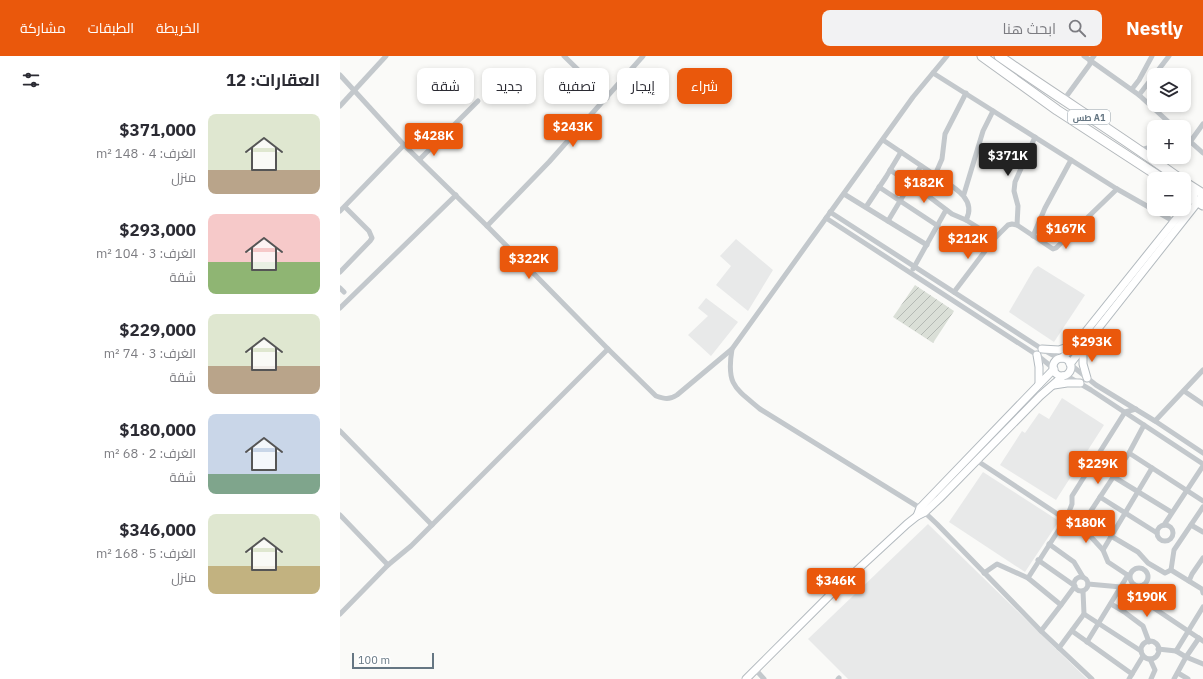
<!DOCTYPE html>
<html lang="ar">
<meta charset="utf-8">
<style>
:root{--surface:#fff;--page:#f2f2f3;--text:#2b2b33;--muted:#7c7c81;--accent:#ea580c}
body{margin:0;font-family:"IBM Plex Sans",Cairo,sans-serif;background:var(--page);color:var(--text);direction:rtl;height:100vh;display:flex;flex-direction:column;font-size:15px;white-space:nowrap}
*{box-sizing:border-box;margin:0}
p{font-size:13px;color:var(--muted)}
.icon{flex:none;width:22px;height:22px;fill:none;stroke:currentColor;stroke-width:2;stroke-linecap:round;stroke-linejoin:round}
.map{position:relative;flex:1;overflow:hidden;direction:ltr}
.drawer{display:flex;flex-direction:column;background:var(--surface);width:340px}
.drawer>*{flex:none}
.banner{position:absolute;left:12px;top:12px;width:380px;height:36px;direction:rtl;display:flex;gap:8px}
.buttons{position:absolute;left:807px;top:12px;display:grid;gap:8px}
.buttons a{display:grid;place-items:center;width:44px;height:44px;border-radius:8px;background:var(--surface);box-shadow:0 2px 6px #0003;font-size:20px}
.scale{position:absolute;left:12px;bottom:10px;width:82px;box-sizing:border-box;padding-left:4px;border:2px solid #657683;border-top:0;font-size:11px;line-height:14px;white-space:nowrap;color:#657683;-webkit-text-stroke:3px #fff;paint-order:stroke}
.price{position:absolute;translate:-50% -34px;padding:0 9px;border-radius:4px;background:var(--accent);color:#fff;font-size:13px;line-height:26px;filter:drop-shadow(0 1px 2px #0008)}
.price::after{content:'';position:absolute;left:50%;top:24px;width:12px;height:9px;margin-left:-6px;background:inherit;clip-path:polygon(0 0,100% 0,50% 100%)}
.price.active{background:#222;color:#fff}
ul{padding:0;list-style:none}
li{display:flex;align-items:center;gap:12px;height:100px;padding:0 20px}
li span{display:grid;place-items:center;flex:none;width:112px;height:80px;border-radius:8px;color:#555}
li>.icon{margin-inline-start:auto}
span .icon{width:48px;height:48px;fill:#fffc;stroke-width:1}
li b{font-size:17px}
h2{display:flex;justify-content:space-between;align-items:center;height:48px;padding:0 20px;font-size:17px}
.chip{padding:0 14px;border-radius:8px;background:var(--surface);box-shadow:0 2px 6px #0003;font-size:14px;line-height:36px}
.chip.active{background:var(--accent);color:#fff}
header{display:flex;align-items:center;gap:24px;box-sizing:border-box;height:56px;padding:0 20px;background:var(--accent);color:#fff}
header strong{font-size:19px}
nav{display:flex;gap:22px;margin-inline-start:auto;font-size:14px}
.search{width:280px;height:36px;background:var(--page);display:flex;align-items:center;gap:10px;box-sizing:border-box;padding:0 14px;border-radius:8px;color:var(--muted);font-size:15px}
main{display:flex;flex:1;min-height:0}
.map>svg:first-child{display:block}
.built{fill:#e8e9e9}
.garden{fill:url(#garden-furrows)}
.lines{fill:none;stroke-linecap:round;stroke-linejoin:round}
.secondary-casing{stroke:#b3babf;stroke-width:9}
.highway-casing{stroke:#b4b9bd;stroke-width:11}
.street{stroke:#c3c8cc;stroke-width:5}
.secondary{stroke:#fff;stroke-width:7}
.highway{stroke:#fff;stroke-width:9}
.labels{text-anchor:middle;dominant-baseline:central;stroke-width:4;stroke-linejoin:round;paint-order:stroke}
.shield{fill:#fff;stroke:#939fa8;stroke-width:1}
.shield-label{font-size:9px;font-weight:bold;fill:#657683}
</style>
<header>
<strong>Nestly</strong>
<div class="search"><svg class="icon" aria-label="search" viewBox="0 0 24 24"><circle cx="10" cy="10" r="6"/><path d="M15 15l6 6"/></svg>ابحث هنا</div>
<nav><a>الخريطة</a><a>الطبقات</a><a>مشاركة</a></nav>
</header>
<main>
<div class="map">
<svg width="863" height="623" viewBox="0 0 863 623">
<defs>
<pattern id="garden-furrows" width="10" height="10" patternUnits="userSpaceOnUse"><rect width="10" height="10" fill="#dadfd7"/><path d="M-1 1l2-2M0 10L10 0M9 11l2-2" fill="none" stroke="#b4b9b4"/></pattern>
</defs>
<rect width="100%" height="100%" fill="#fafaf8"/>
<g class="built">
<polygon points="396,183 433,214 408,255 376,229 391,210 380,200"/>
<polygon points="698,210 745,239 714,286 669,256 694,213"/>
<polygon points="366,242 398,266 371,300 348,279 368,260 358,252"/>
<polygon points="722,342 764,369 716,444 660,409 682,375 685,377 699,357 709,363"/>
<polygon points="643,416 719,465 685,516 609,466"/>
<polygon points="588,468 747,623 508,623 468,583"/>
</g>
<polygon class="garden" points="575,229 614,255 593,287 553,261"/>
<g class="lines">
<defs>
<g id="secondary">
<polyline points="844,153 856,135"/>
<polyline points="702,293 719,294 733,289"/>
<polyline points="743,293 743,308 747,322"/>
<polyline points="697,299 699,311 699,328"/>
<polyline points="722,302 735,289 844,153"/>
<circle cx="722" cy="311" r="9"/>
<polyline points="730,308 861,142"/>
<polyline points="714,329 727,327 740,327"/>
<polyline points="577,460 580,452 714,313"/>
<polyline points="406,623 489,540 567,468 577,460 585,456 600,442 700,340 723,320"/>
</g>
<g id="highway">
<polyline points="642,0 717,54 823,123"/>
<path d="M659 0C719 42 781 80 840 123"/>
<polyline points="844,126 863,138"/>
<polyline points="844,137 863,149"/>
<polyline points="839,153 839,160"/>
</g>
</defs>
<use href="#secondary" class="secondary-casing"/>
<use href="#highway" class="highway-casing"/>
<g class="street">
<polyline points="224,0 267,42"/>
<path d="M607 0 573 41 392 293C386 329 395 332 420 353L580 452 597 468 701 575 752 623"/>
<polyline points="744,0 799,39 834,71"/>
<polyline points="593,17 777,133 835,166"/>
<path d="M0 19 64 89 147 170 268 293 316 340C325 343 329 344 337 339L392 293"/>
<polyline points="792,33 799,24 812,0"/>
<path d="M626 37 605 78 602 103 595 119C610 129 638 142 626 164"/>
<polyline points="799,39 829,0"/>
<polyline points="723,45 750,8 750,5 754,0"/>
<polyline points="0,50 46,0"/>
<polyline points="844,80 863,97"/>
<polyline points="543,84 595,119"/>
<polyline points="844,86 850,86 863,68"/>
<polyline points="801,94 814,90"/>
<polyline points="80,103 138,45"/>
<polyline points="550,114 571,127 612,158 626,164 655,182"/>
<polyline points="539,131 598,170"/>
<polyline points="504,138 587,189"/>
<polyline points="624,138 643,75 653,55"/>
<polyline points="526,151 546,121 561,96"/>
<polyline points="0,155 64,89"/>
<polyline points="490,156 702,293 720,303"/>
<polyline points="486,162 697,299 713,312"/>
<polyline points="548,165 581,110"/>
<polyline points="677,169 678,150 674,135 675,126 695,81"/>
<polyline points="147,170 209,106 303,0"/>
<polyline points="693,180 705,152 731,104"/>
<polyline points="573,213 606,154"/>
<polyline points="0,216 30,185 32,182 29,175 5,151"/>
<polyline points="0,232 4,236"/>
<polyline points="614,236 655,182 668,169 672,168 677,169 713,193 716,192 777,133"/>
<polyline points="0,252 116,139"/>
<polyline points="731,309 756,329 815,365 863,397"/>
<polyline points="725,319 751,334 863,408"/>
<polyline points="844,335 863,348"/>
<polyline points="815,365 863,314"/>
<polyline points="804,369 789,397 863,445"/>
<polyline points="0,375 92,469"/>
<polyline points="636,404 722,461 727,461 741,470 763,494 768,506 789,520"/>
<polyline points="774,421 831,456"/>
<polyline points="760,441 817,477"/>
<polyline points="0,459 48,509"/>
<circle cx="825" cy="477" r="8"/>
<polyline points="824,469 863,410"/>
<polyline points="851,469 863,476"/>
<polyline points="741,470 789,397"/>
<polyline points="771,480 798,496 808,507 825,517 831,514"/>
<polyline points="709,488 734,506 743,521"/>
<polyline points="763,494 812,412"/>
<polyline points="698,504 735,530 721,549"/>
<circle cx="799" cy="521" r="9"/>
<polyline points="831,514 834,494 863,451"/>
<polyline points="831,514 862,533 863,537"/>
<polyline points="644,517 657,508 688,522 727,461 732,448 732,440 785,356 796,353"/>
<circle cx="741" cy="528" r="7"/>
<polyline points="688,522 721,549 701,575"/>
<polyline points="849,525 852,518 863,502"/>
<polyline points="748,528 781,531 793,538 863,585"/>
<polyline points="771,548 783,555 793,538 801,530"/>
<polyline points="783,555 803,570 809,586"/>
<polyline points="0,558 48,509 71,490 268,293"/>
<polyline points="744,558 801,595"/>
<polyline points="732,575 792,618"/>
<circle cx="810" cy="594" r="9"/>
<polyline points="747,586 788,519"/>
<polyline points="719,592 744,558 743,535"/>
<polyline points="818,593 836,595 846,601 859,582"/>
<polyline points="836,595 863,551"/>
<polyline points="810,603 815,614 811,623"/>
<polyline points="416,614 424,623"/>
<polyline points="838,617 848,623"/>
<polyline points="498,623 499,622"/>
<polyline points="789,623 803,600"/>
<polyline points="834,623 846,601 863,608"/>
</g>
<use href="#secondary" class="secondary"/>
<use href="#highway" class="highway"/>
</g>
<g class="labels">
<rect class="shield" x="728" y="54" width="42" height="14" rx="3"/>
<g class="shield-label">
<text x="749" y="61">طس A1</text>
</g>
</g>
</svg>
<div class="buttons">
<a><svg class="icon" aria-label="layers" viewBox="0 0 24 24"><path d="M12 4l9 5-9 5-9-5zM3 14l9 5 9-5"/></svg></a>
<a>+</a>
<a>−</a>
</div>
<div class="scale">100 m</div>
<b class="price" style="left:233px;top:92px">$243K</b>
<b class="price" style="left:94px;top:101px">$428K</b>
<b class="price active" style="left:668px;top:121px">$371K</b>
<b class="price" style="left:584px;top:148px">$182K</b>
<b class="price" style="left:726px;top:194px">$167K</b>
<b class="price" style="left:628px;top:204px">$212K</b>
<b class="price" style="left:189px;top:224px">$322K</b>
<b class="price" style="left:752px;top:307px">$293K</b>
<b class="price" style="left:758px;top:429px">$229K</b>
<b class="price" style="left:746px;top:488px">$180K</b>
<b class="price" style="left:496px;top:546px">$346K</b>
<b class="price" style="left:807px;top:562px">$190K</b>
<div class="banner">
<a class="chip active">شراء</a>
<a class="chip">إيجار</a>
<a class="chip">تصفية</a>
<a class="chip">جديد</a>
<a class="chip">شقة</a>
</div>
</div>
<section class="drawer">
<h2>العقارات: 12<svg class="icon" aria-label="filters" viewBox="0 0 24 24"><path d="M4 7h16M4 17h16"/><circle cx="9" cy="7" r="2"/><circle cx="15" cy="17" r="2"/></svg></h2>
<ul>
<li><span style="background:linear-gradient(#dfe7d0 70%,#b9a48a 0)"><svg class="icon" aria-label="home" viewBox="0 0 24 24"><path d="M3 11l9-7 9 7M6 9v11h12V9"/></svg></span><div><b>$371,000</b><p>الغرف: 4 · 148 m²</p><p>منزل</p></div></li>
<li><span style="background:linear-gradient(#f6c9c9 60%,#8fb573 0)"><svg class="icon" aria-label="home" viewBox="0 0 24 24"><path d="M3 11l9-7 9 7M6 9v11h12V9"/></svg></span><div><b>$293,000</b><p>الغرف: 3 · 104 m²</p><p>شقة</p></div></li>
<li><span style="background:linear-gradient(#dfe7d0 65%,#b9a48a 0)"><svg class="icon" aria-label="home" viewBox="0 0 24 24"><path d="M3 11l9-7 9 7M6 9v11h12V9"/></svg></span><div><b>$229,000</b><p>الغرف: 3 · 74 m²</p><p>شقة</p></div></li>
<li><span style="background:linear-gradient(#c9d6e8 75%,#7fa58c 0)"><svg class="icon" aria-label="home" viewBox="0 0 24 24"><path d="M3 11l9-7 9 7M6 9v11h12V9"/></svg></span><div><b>$180,000</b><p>الغرف: 2 · 68 m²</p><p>شقة</p></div></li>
<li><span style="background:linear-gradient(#dfe7d0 65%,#c2b280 0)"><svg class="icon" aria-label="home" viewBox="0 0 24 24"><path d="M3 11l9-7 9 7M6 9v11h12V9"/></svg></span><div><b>$346,000</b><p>الغرف: 5 · 168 m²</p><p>منزل</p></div></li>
</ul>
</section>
</main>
